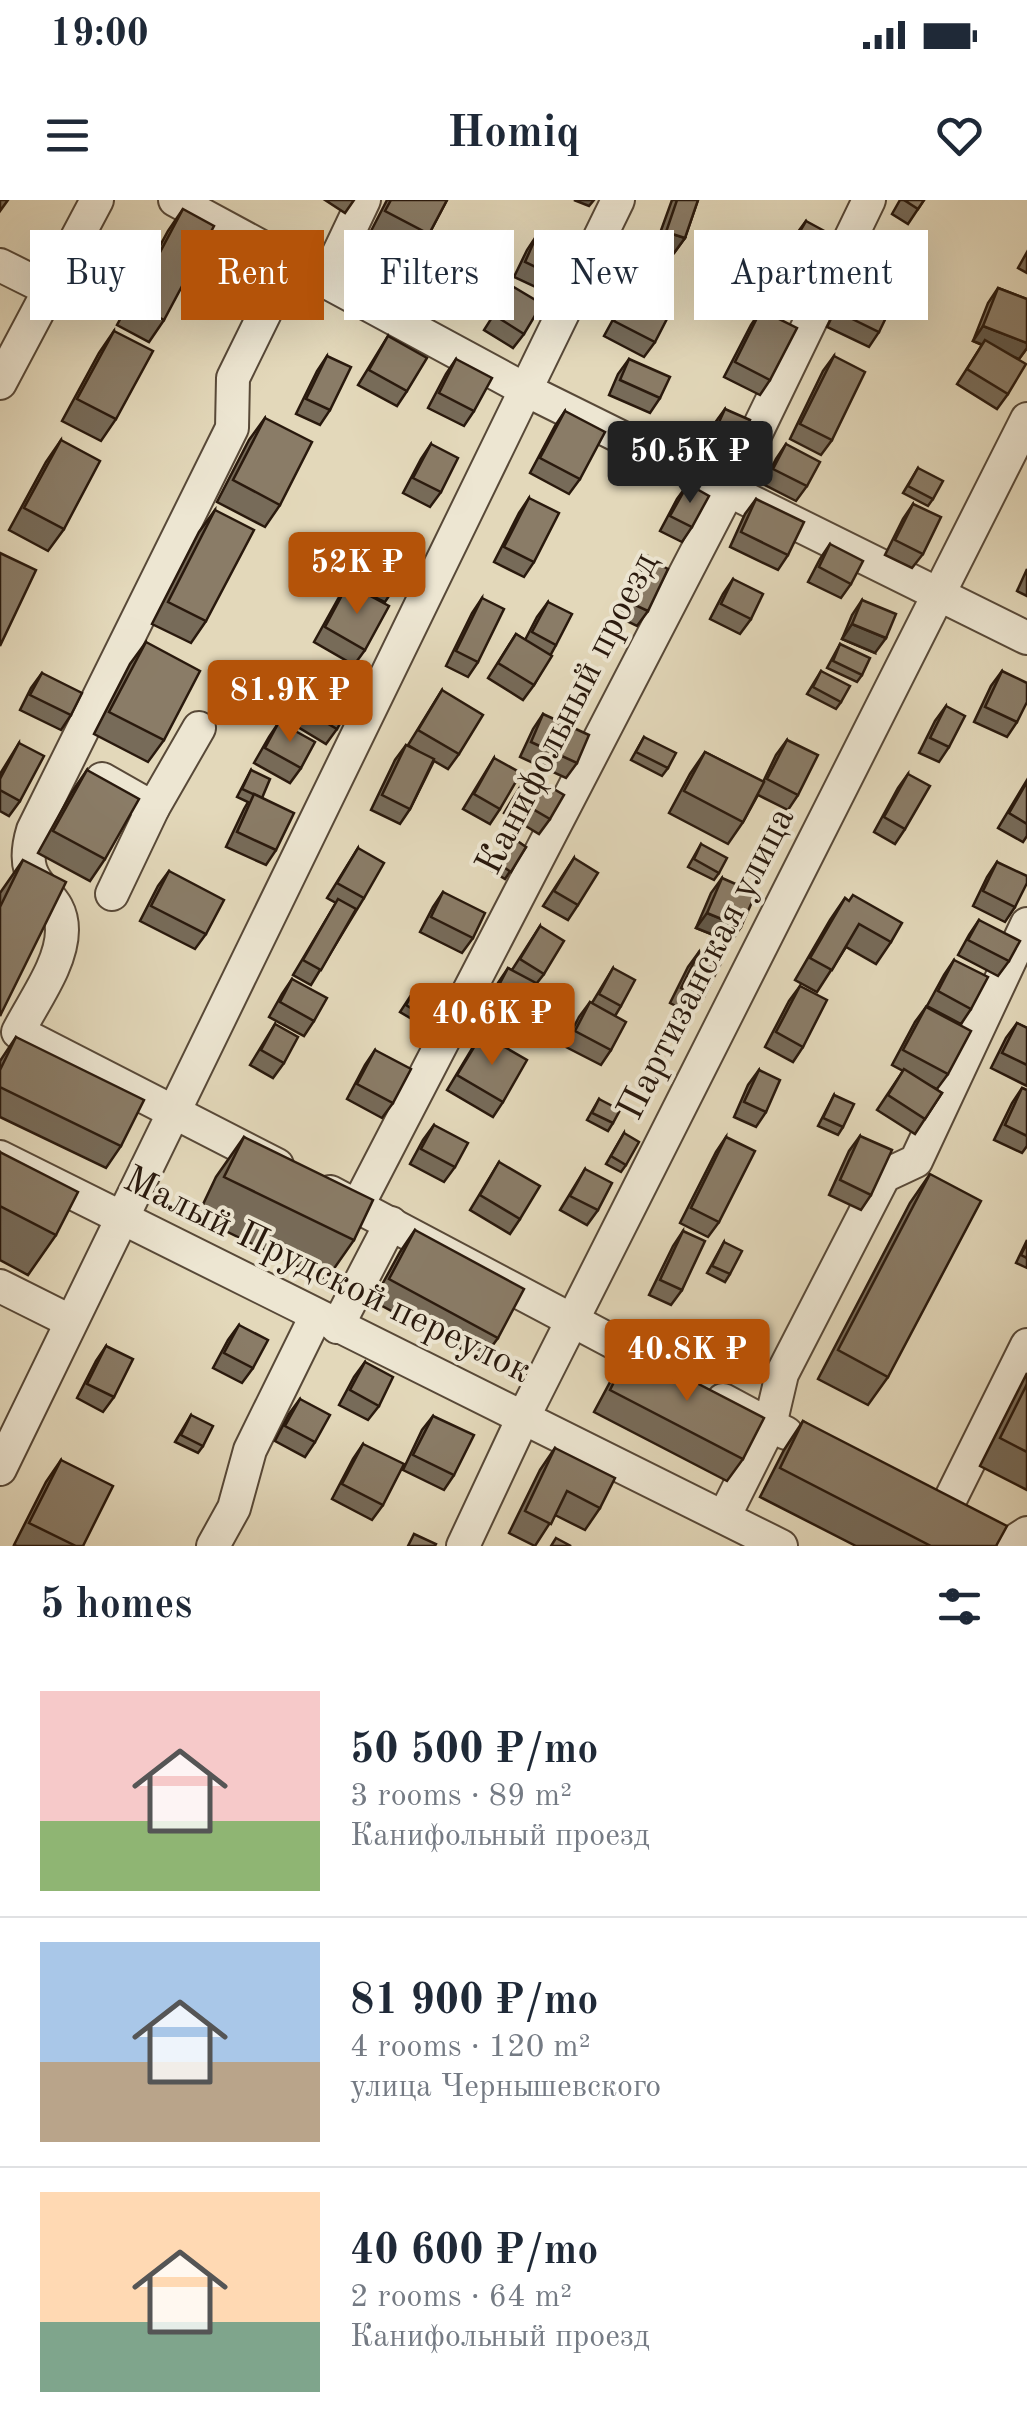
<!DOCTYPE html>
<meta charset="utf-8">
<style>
:root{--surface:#fff;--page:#f2f2f3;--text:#1f2937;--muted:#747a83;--line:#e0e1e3;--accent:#b45309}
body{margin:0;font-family:"Old Standard TT",serif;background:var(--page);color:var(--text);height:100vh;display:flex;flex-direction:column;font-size:38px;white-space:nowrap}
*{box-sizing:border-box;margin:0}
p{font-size:32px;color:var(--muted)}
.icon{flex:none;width:55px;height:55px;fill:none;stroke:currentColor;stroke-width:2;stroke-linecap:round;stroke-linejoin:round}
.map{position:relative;height:1346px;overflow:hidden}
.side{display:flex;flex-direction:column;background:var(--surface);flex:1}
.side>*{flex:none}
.top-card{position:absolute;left:30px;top:30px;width:968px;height:90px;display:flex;gap:20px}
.price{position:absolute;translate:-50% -85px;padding:0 22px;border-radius:10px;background:var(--accent);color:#fff;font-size:32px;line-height:65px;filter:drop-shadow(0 2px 5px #0008)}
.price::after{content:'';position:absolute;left:50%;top:60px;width:30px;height:22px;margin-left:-15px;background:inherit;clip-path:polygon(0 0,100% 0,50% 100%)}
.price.active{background:#222;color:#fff}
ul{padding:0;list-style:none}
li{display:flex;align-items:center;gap:30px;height:250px;padding:0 40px}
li+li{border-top:2px solid var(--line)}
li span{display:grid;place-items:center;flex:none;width:280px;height:200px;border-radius:0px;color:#555}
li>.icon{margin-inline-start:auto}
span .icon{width:120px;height:120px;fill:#fffc;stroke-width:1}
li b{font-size:42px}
h2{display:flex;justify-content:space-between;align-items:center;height:120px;padding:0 40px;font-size:42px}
.tag{padding:0 35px;border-radius:0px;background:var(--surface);box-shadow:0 10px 40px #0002;font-size:35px;line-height:90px}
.tag.active{background:var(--accent);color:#fff}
.status{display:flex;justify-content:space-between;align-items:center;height:70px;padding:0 50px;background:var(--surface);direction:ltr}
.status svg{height:28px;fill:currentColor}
header{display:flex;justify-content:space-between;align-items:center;height:130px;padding:0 40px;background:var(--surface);font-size:45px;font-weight:800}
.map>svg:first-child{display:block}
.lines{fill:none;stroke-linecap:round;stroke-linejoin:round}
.minor-casing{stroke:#584938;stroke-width:36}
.minor{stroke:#ede6d2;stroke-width:32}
.wall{fill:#776b59;stroke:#29190d;stroke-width:2.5}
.shaded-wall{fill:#615748;stroke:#29190d;stroke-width:2.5}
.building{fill:#8a7c67;stroke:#29190d;stroke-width:2.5}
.labels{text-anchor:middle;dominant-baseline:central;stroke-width:8;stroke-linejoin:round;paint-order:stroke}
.street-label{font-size:38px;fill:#29190d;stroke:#ede6d2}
</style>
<div class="status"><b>19:00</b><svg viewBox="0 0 49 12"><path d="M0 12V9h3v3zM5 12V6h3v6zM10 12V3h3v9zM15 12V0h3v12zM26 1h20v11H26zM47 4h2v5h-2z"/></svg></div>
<header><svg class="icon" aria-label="menu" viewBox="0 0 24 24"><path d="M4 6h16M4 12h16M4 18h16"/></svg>Homiq<svg class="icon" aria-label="heart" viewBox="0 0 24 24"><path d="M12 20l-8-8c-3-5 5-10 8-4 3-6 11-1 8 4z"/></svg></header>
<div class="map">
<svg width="1027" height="1346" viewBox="0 0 1027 1346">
<rect width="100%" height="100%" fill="#e3d8ba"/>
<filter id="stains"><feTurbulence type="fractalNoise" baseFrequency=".002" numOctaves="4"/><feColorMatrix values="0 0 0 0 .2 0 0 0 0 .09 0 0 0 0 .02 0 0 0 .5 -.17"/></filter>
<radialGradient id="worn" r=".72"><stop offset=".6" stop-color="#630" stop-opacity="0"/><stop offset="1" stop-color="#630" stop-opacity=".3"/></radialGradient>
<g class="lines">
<defs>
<g id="minor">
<polyline points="175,0 528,191 1027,438"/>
<polyline points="0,65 50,90"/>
<polyline points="326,80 364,0"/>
<polyline points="0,183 97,0"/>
<polyline points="102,579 153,608 199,528"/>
<polyline points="112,694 153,608"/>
<polyline points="0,957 781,1346"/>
<path d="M277 965 18 832C33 802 62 764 62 730 62 685 14 693 33 630L232 228 233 178 290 62"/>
<polyline points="330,992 666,1170"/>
<polyline points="357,1007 729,289 869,0"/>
<polyline points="0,1086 70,1121"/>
<polyline points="337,1127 391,1023"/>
<polyline points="723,1200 770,1225 782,1174 884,976 916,961 1027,724"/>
<polyline points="0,1269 618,0"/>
<polyline points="942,1316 1027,1145"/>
<polyline points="724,1317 770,1225 786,1233"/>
<polyline points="213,1346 234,1308 250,1250 316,1116"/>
<polyline points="463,1346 523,1218 1027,219"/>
<polyline points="1007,1346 1027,1333"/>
</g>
</defs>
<use href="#minor" class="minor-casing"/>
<use href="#minor" class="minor"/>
</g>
<g class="wall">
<polygon points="0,0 8,0 0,11"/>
<polygon points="325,0 354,0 345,13"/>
<polygon points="387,0 447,0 429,34 419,48 441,101 431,116 386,93 408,54 370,33"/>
<polygon points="672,0 698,0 685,38 674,53 655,47"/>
<polygon points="900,0 924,0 908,24 892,14"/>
<polygon points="183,9 164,120 149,142 117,125 168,31"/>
<polygon points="806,21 826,63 816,78 782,60 795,36"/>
<polygon points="882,33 894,65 889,73 866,62"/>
<polygon points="537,35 554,76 544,91 514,77 527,50"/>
<polygon points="1027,52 1027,73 1018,68"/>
<polygon points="854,77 879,132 869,147 827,127 844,92"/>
<polygon points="512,86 524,134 513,148 484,130"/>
<polygon points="998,88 1027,99 1027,148 1019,159 1014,157 1008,194 997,209 957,184 982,145 973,141 988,103"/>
<polygon points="631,90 655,142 644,157 604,136 621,105"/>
<polygon points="761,110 770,180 760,195 724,177 751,125"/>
<polygon points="114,131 116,219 101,241 62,221 99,153"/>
<polygon points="388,136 407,191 397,206 358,185"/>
<polygon points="327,156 330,210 320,225 296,214 317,171"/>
<polygon points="834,156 832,240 821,255 790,239 823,171"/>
<polygon points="456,159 474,211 464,226 428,208 446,174"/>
<polygon points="629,159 660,198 650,213 609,195 618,174"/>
<polygon points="725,209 735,255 724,270 699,259 714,224"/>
<polygon points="565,211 580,279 569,294 530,273 555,226"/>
<polygon points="265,218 280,305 265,327 217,302 249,240"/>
<polygon points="61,240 64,329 48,351 9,330 46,262"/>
<polygon points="431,244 441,292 430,307 403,293 421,259"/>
<polygon points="786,244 807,286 796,301 763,284 776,259"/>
<polygon points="918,268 933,299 928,306 903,293"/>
<polygon points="688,284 692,327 682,342 660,331 677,299"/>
<polygon points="529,298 534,362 524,377 494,362 519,313"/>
<polygon points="756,299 788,355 778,370 730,347 745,314"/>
<polygon points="913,304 923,354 912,368 885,355 903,319"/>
<polygon points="215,310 206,421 191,443 152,424 199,332"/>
<polygon points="830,344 851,384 841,398 808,382 820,359"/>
<polygon points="375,346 395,387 385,402 352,386 364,361"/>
<polygon points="647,358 648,411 637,426 616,416 637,373"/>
<polygon points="1027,369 1027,396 1017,391"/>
<polygon points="733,379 751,419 740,434 710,419 723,394"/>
<polygon points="348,384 365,450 354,465 314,442 338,399"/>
<polygon points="482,398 478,462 468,477 446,466 472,413"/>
<polygon points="862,400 875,453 842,439 852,415"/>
<polygon points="548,402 556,445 534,485 523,500 488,478 516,434 525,440 537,417"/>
<polygon points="146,442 164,540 148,562 94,534 130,464"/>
<polygon points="840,444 862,475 857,482 827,468"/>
<polygon points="330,464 337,529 326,544 293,524"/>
<polygon points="821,471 841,502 836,509 807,494"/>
<polygon points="1002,471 1017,522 1007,537 974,522 991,486"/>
<polygon points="42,473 71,515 61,530 20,510 31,488"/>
<polygon points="442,490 459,554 448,569 434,561 410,609 400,624 371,610 395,560 406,545 418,551 408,545"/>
<polygon points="946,506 949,547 939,562 919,553 935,521"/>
<polygon points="543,514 577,563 566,578 520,557 533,529"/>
<polygon points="279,522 301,568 290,583 254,563 269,537"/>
<polygon points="644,537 668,568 662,576 631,560"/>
<polygon points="787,540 798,595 788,610 758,595 743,622 728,644 669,613 690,574 705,552 763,582 776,555"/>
<polygon points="19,543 20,601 9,616 0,611 0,574"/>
<polygon points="494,558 500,609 490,624 463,609"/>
<polygon points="87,570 105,659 90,681 38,653 72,592"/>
<polygon points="251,570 262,598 276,650 266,665 226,647 244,609 248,602 237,597"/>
<polygon points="528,574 550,619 539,634 504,613"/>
<polygon points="908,574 905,629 895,644 874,632 898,588"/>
<polygon points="1027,580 1027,636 1023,642 998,628"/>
<polygon points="510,636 526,647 505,679 489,669"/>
<polygon points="701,644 719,673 714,680 688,667"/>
<polygon points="358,648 364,698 311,785 293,775 336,703 327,698"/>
<polygon points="574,658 578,705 568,720 543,706"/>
<polygon points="23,660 0,816 0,693"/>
<polygon points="997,662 1015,707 1005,722 973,706 987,677"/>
<polygon points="169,671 206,734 195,749 140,721 158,686"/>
<polygon points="722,678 731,742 696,728 711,693"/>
<polygon points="443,692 473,738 462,753 420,732 433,707"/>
<polygon points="845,698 891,742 876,764 846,747 817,792 795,780 830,720"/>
<polygon points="979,720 1009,761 998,776 958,755 969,735"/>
<polygon points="540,726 544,774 533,788 501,845 503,902 493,917 447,890 476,842 468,838 498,783 508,768 512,770"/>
<polygon points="699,752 703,799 692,814 670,803 688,767"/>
<polygon points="954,760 971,809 961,824 927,806 944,775"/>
<polygon points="613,768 621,806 615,816 611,850 601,865 564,846 579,817 590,802 592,803"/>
<polygon points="292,779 314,821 304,836 269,817 282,794"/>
<polygon points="417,786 439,800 422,825 400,812"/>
<polygon points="800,786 803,847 793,862 765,847 789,801"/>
<polygon points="926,807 948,874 937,889 925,883 942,893 915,934 877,910 903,871 892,865 915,822"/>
<polygon points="1017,823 1027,828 1027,886 991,868 1006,838"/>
<polygon points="275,824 284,863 273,878 250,865"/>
<polygon points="16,837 121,946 106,968 0,917 0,861"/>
<polygon points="375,850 393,903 382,918 347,899 365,865"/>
<polygon points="759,870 766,912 756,927 734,917 748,885"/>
<polygon points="1022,888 1027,890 1027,946 1022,953 994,940 1012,903"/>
<polygon points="834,895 843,927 838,935 818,926"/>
<polygon points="599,899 613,923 608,931 587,920"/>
<polygon points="434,925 455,967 444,982 410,964 423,940"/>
<polygon points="624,933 626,965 621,972 606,964"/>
<polygon points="860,936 871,995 861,1010 829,995 849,951"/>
<polygon points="244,937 354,1040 326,1080 197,1017 216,977"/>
<polygon points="726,937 719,1022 708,1037 680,1023 716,952"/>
<polygon points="0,952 56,1035 28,1075 0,1060"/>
<polygon points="499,962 520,1019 510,1034 470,1010"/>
<polygon points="585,969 598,1010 587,1025 560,1010"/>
<polygon points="930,974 888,1177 868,1205 818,1179 910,1003"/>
<polygon points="415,1030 498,1138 482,1160 373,1101 400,1052"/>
<polygon points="683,1031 682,1090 671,1105 649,1095 673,1046"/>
<polygon points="1027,1040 1027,1068 1016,1063"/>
<polygon points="724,1042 730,1074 725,1082 707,1073"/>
<polygon points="239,1125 253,1168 242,1183 213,1168 228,1140"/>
<polygon points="106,1146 114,1197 103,1212 77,1198 96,1161"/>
<polygon points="631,1149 743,1259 727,1281 594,1212 616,1171"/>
<polygon points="365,1162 379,1206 368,1220 339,1205 354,1177"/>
<polygon points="1027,1173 1027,1290 980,1266"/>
<polygon points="300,1199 315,1242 305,1257 275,1241 289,1214"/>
<polygon points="191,1215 203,1246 198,1253 175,1242"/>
<polygon points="433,1216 454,1275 444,1290 403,1270 422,1230"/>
<polygon points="803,1221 996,1346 856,1346 760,1297 784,1250"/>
<polygon points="363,1244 383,1305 372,1320 332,1299 353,1259"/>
<polygon points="555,1248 600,1308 585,1330 555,1315 535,1346 509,1333 540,1270"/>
<polygon points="61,1260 83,1346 17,1346 14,1345 46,1282"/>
</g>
<g class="shaded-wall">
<polygon points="574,0 594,0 589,6"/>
<polygon points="666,32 685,38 674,53 655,47"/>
<polygon points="983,126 1027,143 1027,148 1019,159 973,141"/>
<polygon points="852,424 886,438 875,453 842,439"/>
<polygon points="707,713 741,727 731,742 696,728"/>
</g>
<g class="building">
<polygon points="391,0 447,0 429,34 385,11"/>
<polygon points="677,0 698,0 685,38 666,32"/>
<polygon points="904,0 924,0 918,9"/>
<polygon points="183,9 214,26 164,120 133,103"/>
<polygon points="806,21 839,39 826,63 792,45"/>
<polygon points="882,33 904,44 894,65 871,55"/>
<polygon points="537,35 567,49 554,76 525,62"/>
<polygon points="414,45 459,69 441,101 397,78"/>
<polygon points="854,77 896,97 879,132 838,112"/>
<polygon points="512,86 542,104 524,134 494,115"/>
<polygon points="998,88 1027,99 1027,143 983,126"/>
<polygon points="631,90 671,111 655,142 614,121"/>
<polygon points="761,110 797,128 770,180 735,162"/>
<polygon points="114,131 153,151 116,219 77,199"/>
<polygon points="388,136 427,158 407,191 369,170"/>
<polygon points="985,140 1026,164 1008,194 967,169"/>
<polygon points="327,156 351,167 330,210 306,199"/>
<polygon points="834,156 865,172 832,240 800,224"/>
<polygon points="456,159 492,178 474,211 439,193"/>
<polygon points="629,159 670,177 660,198 620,180"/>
<polygon points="725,209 750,220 735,255 709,244"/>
<polygon points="565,211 605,232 580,279 540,258"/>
<polygon points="265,218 312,242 280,305 233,280"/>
<polygon points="61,240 100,261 64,329 24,308"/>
<polygon points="431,244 458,258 441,292 413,278"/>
<polygon points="786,244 820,262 807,286 773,269"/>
<polygon points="918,268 943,281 933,299 908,286"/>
<polygon points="688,284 709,296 692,327 670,316"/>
<polygon points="529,298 559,313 534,362 504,347"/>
<polygon points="756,299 804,322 788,355 741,332"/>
<polygon points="913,304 941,317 923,354 895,340"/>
<polygon points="215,310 254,330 206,421 168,402"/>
<polygon points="830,344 863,361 851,384 819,367"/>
<polygon points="375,346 408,362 395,387 362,371"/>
<polygon points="0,353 36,370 0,446"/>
<polygon points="647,358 668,369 648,411 626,401"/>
<polygon points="733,379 763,394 751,419 721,404"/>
<polygon points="348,384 389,406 365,450 325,427"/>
<polygon points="482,398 504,409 478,462 456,451"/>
<polygon points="862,400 896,414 886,438 852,424"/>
<polygon points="548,402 572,414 556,445 532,432"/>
<polygon points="516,434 552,456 534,485 498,463"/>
<polygon points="146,442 200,471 164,540 109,512"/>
<polygon points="840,444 870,458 862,475 833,461"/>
<polygon points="330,464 363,483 337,529 303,509"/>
<polygon points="821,471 850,486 841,502 813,487"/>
<polygon points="1002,471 1027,483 1027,502 1017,522 985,507"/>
<polygon points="42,473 82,493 71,515 30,495"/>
<polygon points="442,490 483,515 459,554 418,530"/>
<polygon points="946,506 965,516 949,547 930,538"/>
<polygon points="543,514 589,535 577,563 531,542"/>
<polygon points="279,522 315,542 301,568 265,548"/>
<polygon points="644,537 676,553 668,568 636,552"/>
<polygon points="787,540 818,555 798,595 767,579"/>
<polygon points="19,543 44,556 20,601 0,590 0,579"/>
<polygon points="406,545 434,559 410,609 382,595"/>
<polygon points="705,552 764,582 743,622 684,591"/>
<polygon points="494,558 521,573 500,609 474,594"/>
<polygon points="87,570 139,599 105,659 53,631"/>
<polygon points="251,570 270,579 262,598 242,589"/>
<polygon points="528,574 564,595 550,619 514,598"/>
<polygon points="908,574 930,586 905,629 884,617"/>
<polygon points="1027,582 1027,624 1009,613"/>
<polygon points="254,594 294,613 276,650 237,632"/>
<polygon points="510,636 526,647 511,672 494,661"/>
<polygon points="701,644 727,658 719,673 694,659"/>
<polygon points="358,648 384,663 364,698 337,683"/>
<polygon points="574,658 598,673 578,705 554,691"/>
<polygon points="23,660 66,682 0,816 0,707"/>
<polygon points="997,662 1027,676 1027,683 1015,707 983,691"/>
<polygon points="169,671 224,700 206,734 151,706"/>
<polygon points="722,678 756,693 741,727 707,713"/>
<polygon points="443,692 485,713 473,738 431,717"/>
<polygon points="853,695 902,723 891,742 859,724 832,770 810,758 845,698 849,701"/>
<polygon points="338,699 356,709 321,770 303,760"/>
<polygon points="979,720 1020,741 1009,761 968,740"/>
<polygon points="540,726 564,741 544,774 520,759"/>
<polygon points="699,752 721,763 703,799 681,788"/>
<polygon points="954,760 988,777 971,809 938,791"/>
<polygon points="508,768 536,783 506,838 479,823"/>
<polygon points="613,768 635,780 621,806 599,794"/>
<polygon points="292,779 327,798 314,821 280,802"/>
<polygon points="417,786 439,800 427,818 406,805"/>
<polygon points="800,786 827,800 803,847 776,832"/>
<polygon points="590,802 626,822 611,850 575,831"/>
<polygon points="926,807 971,831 948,874 903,850"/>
<polygon points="1017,823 1027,828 1027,865 1002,853"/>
<polygon points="275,824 298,837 284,863 261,850"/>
<polygon points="482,834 527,860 503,902 457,875"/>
<polygon points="16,837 144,900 121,946 0,887 0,870"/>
<polygon points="375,850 411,869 393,903 357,884"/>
<polygon points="904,869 942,893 925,919 888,895"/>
<polygon points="759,870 780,880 766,912 744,902"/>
<polygon points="1022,888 1027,890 1027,936 1005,925"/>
<polygon points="834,895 854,904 843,927 823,918"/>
<polygon points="599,899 620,910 613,923 592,913"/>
<polygon points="434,925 468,943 455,967 421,949"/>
<polygon points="624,933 639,942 626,965 611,956"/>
<polygon points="860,936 892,950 871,995 840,980"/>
<polygon points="244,937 373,1000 354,1040 224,977"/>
<polygon points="726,937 755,951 719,1022 691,1008"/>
<polygon points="0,952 78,992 56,1035 0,1006"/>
<polygon points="499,962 540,986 520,1019 480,995"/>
<polygon points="585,969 612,983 598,1010 570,996"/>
<polygon points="930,974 981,1001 888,1177 838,1150"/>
<polygon points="415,1030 524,1089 498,1138 389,1079"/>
<polygon points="683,1031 705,1041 682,1090 660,1080"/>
<polygon points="724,1042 742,1051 730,1074 712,1066"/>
<polygon points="1027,1043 1027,1058 1021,1055"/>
<polygon points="239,1125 268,1140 253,1168 224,1153"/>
<polygon points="106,1146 133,1159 114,1197 87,1184"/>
<polygon points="631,1149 764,1218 743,1259 610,1190"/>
<polygon points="365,1162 393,1177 379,1206 350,1190"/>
<polygon points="1027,1184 1027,1252 1000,1238"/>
<polygon points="300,1199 330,1215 315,1242 285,1226"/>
<polygon points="191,1215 213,1226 203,1246 181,1235"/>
<polygon points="433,1216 474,1235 454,1275 413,1255"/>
<polygon points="803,1221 1007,1326 996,1346 931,1346 780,1268"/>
<polygon points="363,1244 404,1264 383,1305 342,1284"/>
<polygon points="555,1248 615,1278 600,1308 567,1291 551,1324 525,1311"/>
<polygon points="61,1260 113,1286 83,1346 76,1346 29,1323"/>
<polygon points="414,1334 436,1344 435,1346 408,1346"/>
<polygon points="556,1338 571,1346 551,1346"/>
</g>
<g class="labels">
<g class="street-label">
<text transform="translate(568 514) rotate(-63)">Канифольный проезд</text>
<text transform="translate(707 764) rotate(-63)">Партизанская улица</text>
<text transform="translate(327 1076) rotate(26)">Малый Прудской переулок</text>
</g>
</g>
<rect width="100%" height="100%" filter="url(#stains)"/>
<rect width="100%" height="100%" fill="url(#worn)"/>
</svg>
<b class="price active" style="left:690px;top:306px">50.5K ₽</b>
<b class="price" style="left:357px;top:417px">52K ₽</b>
<b class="price" style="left:290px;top:545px">81.9K ₽</b>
<b class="price" style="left:492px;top:868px">40.6K ₽</b>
<b class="price" style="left:687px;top:1204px">40.8K ₽</b>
<div class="top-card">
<a class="tag">Buy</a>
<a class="tag active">Rent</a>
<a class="tag">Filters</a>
<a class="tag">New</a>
<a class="tag">Apartment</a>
</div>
</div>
<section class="side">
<h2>5 homes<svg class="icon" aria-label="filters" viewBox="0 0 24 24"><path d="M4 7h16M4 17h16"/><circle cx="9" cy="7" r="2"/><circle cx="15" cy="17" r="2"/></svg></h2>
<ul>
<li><span style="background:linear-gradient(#f6c9c9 65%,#8fb573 0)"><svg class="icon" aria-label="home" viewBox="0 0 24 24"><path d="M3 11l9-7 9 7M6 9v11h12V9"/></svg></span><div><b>50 500 ₽/mo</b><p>3 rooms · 89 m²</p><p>Канифольный проезд</p></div></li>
<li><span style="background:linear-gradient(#a9c7e8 60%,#b9a48a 0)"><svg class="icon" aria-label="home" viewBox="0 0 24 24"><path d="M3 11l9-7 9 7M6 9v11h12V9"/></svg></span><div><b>81 900 ₽/mo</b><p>4 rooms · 120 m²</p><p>улица Чернышевского</p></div></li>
<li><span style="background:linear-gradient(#ffd9b3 65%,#7fa58c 0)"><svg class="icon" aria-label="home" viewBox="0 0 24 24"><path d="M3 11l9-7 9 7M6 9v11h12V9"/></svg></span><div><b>40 600 ₽/mo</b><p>2 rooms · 64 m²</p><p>Канифольный проезд</p></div></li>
</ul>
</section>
